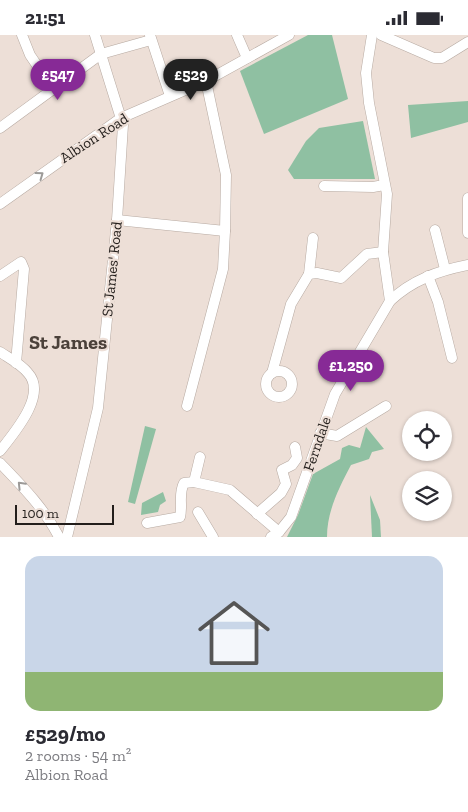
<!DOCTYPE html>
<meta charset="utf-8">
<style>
:root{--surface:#fff;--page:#f7f7f7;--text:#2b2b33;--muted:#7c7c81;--accent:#872a96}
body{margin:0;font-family:"Zilla Slab",serif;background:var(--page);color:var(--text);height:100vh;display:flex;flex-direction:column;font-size:19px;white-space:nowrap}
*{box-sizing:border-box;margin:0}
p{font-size:16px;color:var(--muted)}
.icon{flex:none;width:28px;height:28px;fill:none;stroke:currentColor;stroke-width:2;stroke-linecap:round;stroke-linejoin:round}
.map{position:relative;height:502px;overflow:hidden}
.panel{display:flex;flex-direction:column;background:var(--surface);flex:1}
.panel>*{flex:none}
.controls{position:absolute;left:402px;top:376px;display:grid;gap:10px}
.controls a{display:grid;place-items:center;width:50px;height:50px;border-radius:50%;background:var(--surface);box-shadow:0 1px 4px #0004;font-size:25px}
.scale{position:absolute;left:15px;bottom:12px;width:99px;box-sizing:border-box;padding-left:5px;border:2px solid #231e1b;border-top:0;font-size:14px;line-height:18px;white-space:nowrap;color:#231e1b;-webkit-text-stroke:4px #eddfd7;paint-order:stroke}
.price{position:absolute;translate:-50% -42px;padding:0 11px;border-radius:18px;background:var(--accent);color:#fff;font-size:16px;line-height:32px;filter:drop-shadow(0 1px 2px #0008)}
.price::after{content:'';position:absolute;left:50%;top:30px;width:15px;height:11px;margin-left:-8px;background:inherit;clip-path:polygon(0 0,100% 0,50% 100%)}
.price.current{background:#222;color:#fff}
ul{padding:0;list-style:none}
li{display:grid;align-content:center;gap:10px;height:265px;padding:0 25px}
li span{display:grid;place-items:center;height:155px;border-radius:15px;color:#555}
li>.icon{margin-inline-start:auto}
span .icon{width:90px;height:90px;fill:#fffc;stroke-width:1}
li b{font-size:21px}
.status{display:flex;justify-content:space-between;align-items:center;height:35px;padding:0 25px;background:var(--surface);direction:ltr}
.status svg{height:14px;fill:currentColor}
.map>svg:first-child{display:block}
.green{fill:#8fc0a2}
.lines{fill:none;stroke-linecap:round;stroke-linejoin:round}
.minor-casing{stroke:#b7aaa2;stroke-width:11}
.minor{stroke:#fff;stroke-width:10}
.oneway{stroke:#9c9a98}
.labels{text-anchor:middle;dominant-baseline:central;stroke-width:4.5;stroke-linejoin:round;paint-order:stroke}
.street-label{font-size:15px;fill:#231e1b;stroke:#eddfd7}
.district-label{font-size:20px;font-weight:bold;fill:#4b413a;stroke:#eddfd7}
</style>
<div class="status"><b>21:51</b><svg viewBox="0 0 49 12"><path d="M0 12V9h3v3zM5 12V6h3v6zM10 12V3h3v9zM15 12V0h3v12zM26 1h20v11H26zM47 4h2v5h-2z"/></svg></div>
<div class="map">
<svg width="468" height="502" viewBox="0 0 468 502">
<rect width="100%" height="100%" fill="#eddfd7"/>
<g class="green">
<polygon points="308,0 332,0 348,64 264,99 240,36"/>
<polygon points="468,66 468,87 411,103 408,70"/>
<polygon points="363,86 375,144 294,144 288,135 306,106 319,93"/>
<polygon points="145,391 156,394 135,469 128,467"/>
<path d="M366 392 384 414 372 417 369 424 351 430C339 453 327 476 327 502H287L298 480 313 439 340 424 342 413 349 410 360 413Z"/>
<polygon points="163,457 166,466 160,470 158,477 141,480 142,468"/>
<polygon points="370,460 380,485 381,502 372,502"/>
</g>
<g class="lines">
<defs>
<g id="minor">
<polyline points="22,0 30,20 53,54"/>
<polyline points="150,0 170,61"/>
<polyline points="237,0 247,23"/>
<polyline points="372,0 366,38 369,68 387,159 383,217 390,266"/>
<polyline points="381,0 434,23 442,23 468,7"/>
<polyline points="0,93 101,19 151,5"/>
<polyline points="324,151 373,152 384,150"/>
<polyline points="468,163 468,198"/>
<polyline points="0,169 121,83 206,46 289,0"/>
<polyline points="117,185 225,196"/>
<polyline points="435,195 445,234"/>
<polyline points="309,239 313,203"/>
<polyline points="0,241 21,227 24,234 16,328"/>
<polyline points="428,241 438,267 452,323"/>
<path d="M0 317C9 323 21 329 28 338 48 360 13 399 0 416"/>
<circle cx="279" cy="349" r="13"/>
<polyline points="272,338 291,269 309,239 317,238 341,243 367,219 383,217"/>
<polyline points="187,371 223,234 225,196 226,140 206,46"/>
<polyline points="320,398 337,401 386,371"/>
<polyline points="200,422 194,447 230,455 279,497"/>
<path d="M0 428C22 451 44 473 59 502"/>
<polyline points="198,477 213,502"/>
<polyline points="257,479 281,458 286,449 282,435 292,430 297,423 295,412"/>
<path d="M147 488 180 482C183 470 178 459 184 448L194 447"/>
<polyline points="67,502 98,373 117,185 123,90 95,0"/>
<path d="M271 502 279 497 291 482 335 359 390 266C412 245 438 236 468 230"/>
</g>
</defs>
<use href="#minor" class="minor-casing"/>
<use href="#minor" class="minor"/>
</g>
<defs><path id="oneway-chevron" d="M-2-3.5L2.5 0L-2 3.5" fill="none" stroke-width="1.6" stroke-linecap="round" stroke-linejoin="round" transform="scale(1.25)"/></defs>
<g class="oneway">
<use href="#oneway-chevron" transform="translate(40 140) rotate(-36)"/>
<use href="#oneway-chevron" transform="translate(21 450) rotate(-134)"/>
</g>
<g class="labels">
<g class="street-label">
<text transform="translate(94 103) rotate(-33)">Albion Road</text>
<text transform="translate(112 234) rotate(-84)">St James' Road</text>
<text transform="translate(317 409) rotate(-71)">Ferndale</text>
</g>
<g class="district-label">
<text x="68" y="307">St James</text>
</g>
</g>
</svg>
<div class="controls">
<a><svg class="icon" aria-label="locate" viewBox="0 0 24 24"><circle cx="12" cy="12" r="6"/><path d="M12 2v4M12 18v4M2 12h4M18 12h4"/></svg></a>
<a><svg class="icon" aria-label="layers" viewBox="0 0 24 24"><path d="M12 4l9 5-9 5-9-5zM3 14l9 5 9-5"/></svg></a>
</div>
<div class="scale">100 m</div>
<b class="price" style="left:58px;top:66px">£547</b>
<b class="price current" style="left:191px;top:66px">£529</b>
<b class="price" style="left:351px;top:357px">£1,250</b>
</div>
<section class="panel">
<ul>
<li><span style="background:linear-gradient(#c9d6e8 75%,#8fb573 0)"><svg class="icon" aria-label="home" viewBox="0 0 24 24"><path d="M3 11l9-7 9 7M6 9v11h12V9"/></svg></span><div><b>£529/mo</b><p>2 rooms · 54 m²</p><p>Albion Road</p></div></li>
</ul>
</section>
